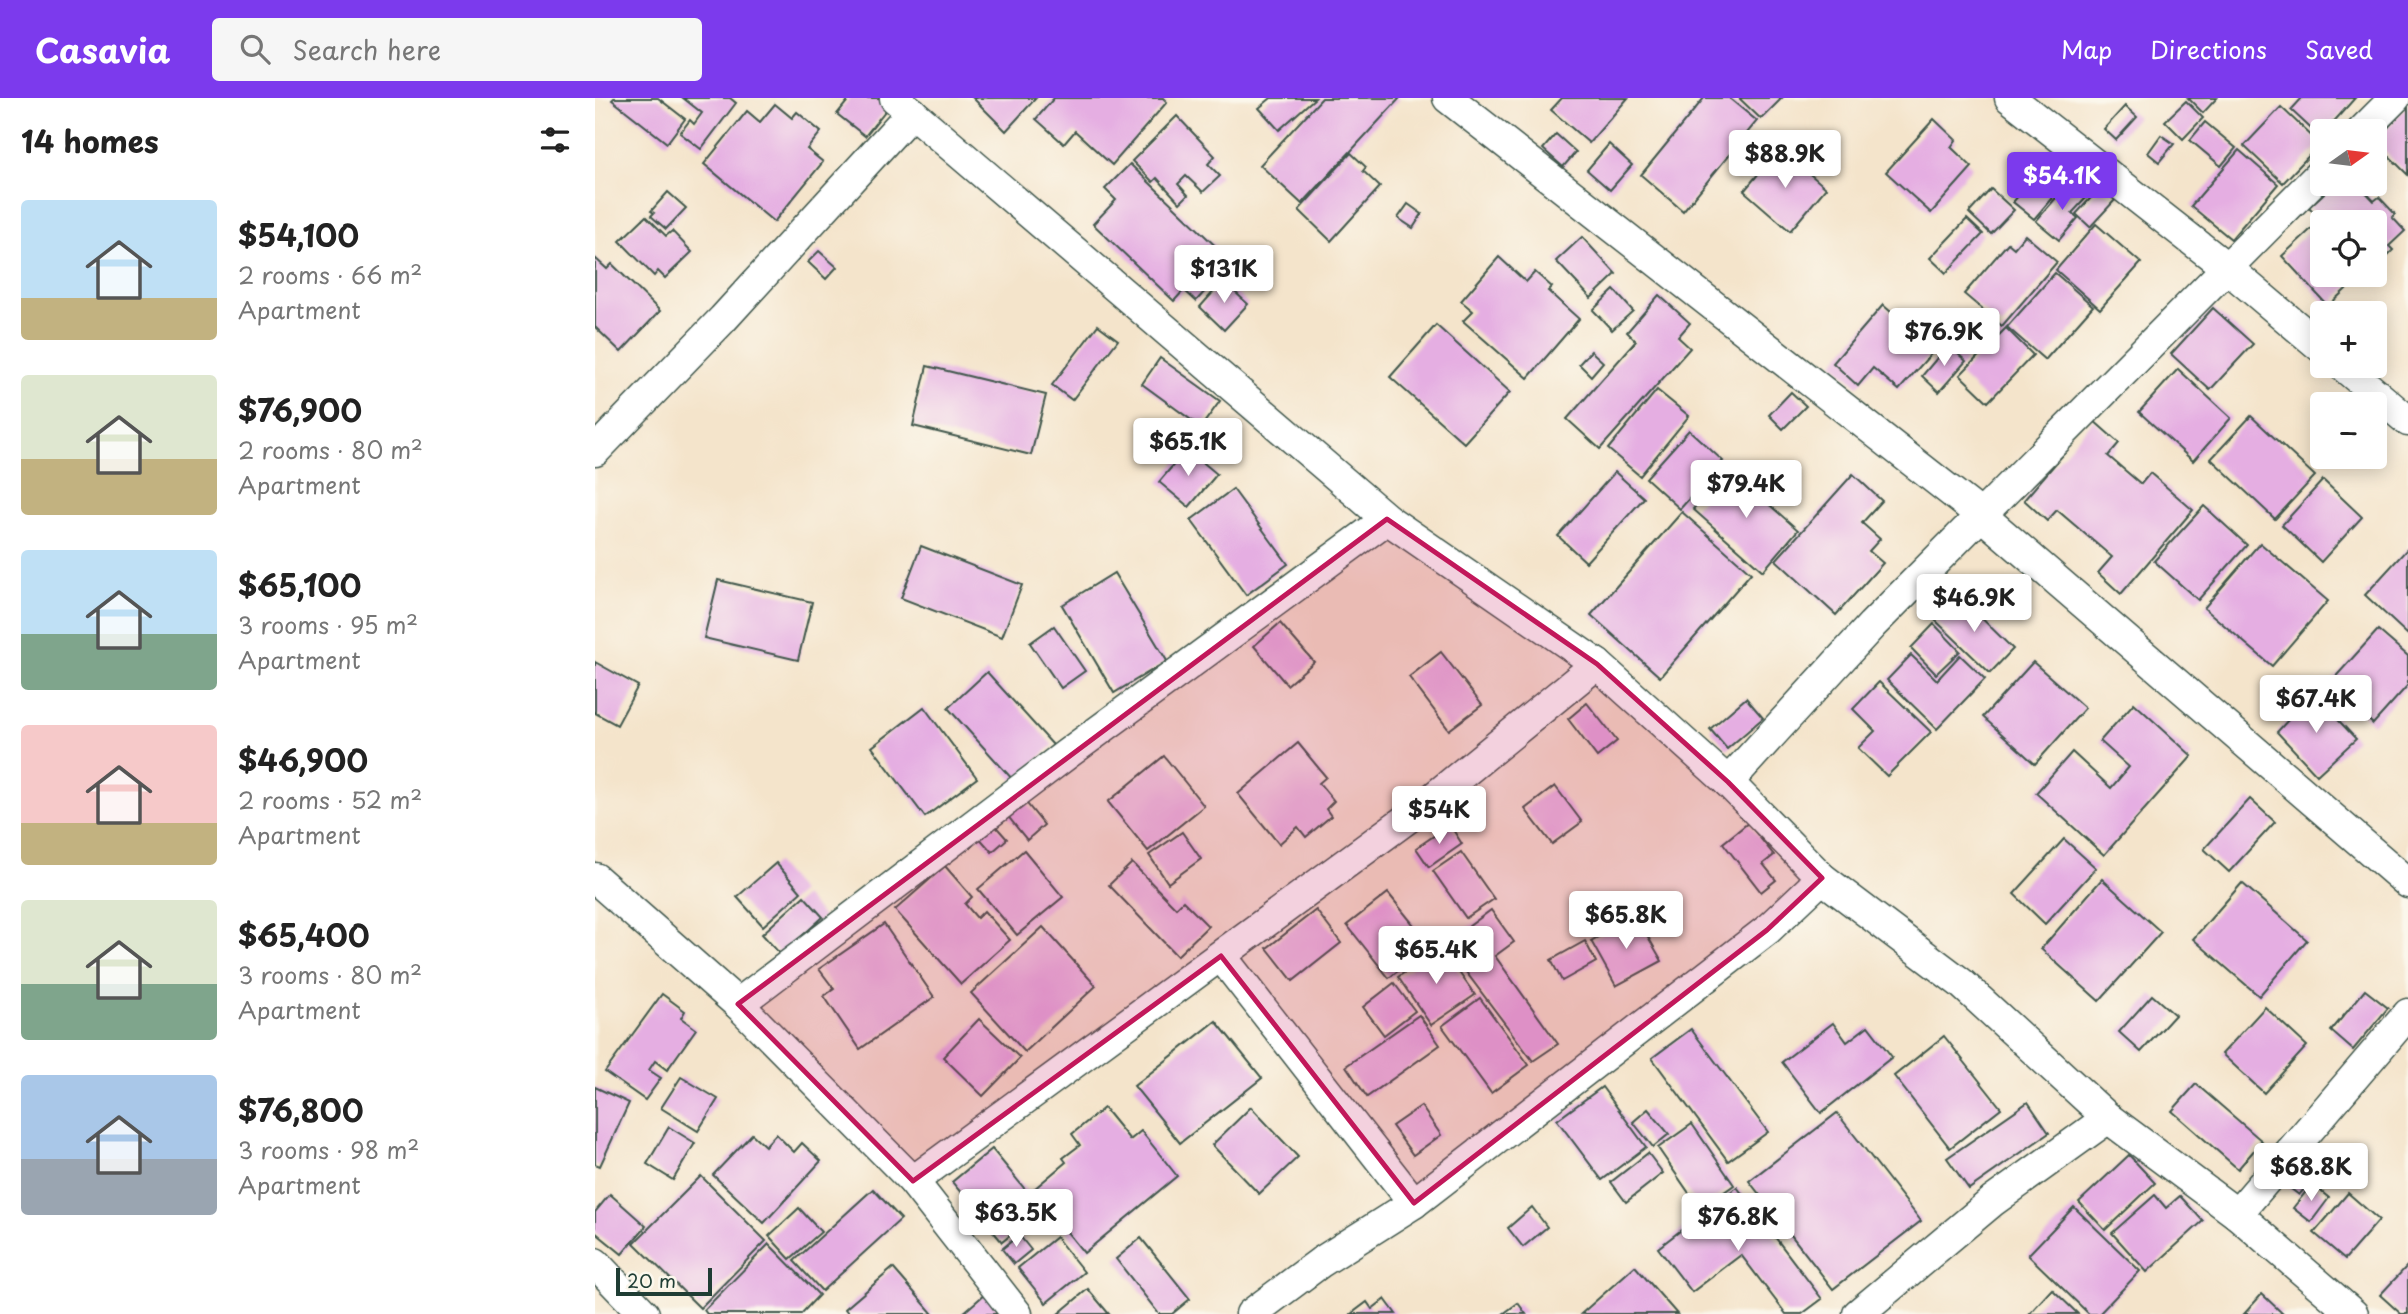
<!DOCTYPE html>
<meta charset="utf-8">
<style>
:root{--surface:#fff;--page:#f6f6f6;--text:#222;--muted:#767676;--accent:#7c3aed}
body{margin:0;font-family:"Playpen Sans",sans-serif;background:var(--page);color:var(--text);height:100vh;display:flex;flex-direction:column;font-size:26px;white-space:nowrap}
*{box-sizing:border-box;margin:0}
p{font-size:23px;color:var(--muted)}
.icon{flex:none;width:38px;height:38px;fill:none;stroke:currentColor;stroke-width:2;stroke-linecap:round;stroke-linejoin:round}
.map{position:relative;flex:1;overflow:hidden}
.details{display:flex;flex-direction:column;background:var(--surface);width:595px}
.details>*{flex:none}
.needle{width:46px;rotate:76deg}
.buttons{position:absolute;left:1715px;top:21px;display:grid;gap:14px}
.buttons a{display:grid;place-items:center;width:77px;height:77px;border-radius:7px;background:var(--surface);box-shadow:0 4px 18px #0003;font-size:35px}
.scale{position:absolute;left:21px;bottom:18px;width:96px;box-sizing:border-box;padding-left:7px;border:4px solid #1f3d34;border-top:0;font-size:19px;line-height:24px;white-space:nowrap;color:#1f3d34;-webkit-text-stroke:5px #fbf7ec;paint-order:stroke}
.price{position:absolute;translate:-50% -60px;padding:0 16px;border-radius:7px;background:#fff;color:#222;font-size:23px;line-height:46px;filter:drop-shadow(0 2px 4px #0008)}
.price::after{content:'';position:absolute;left:50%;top:42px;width:21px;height:16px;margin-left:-10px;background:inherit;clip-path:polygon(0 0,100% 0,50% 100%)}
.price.active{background:var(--accent);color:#fff}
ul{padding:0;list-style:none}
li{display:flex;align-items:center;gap:21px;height:175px;padding:0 21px}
li span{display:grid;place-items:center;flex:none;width:196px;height:140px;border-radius:7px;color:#555}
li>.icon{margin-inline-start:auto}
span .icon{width:84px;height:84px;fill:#fffc;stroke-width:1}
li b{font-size:30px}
h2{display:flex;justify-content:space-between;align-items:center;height:84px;padding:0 21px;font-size:30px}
header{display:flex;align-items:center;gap:42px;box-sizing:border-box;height:98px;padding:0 35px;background:var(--accent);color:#fff}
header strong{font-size:33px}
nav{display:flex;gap:38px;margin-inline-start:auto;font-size:24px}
.search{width:490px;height:63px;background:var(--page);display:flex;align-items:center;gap:18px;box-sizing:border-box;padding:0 24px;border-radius:7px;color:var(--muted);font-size:26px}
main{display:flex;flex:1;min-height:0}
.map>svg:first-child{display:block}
.building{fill:#e5aee2}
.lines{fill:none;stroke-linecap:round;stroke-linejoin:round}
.minor-casing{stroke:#3f564b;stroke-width:33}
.minor{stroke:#fff;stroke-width:30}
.marked{fill:#c2185b;fill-opacity:0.2;stroke:#c2185b;stroke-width:5;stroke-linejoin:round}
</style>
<header>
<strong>Casavia</strong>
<div class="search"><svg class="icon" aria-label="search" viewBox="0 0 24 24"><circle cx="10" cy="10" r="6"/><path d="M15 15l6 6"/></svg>Search here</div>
<nav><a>Map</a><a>Directions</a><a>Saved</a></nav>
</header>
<main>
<section class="details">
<h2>14 homes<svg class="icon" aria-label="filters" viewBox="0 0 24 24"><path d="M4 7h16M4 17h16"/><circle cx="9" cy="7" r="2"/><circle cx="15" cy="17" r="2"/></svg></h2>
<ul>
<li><span style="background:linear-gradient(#bfe0f5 70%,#c2b280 0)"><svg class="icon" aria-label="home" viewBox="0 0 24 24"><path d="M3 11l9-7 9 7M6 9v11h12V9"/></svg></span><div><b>$54,100</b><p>2 rooms · 66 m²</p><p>Apartment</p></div></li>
<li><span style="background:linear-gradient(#dfe7d0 60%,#c2b280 0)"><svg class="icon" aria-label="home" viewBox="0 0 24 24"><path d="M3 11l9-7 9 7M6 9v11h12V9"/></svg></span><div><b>$76,900</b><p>2 rooms · 80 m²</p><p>Apartment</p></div></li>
<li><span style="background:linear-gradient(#bfe0f5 60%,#7fa58c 0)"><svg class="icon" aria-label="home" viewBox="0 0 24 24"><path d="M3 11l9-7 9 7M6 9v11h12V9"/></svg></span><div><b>$65,100</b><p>3 rooms · 95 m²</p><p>Apartment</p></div></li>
<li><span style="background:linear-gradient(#f6c9c9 70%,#c2b280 0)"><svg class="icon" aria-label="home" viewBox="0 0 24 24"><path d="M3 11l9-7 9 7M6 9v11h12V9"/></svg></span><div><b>$46,900</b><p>2 rooms · 52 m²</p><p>Apartment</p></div></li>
<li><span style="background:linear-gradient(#dfe7d0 60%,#7fa58c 0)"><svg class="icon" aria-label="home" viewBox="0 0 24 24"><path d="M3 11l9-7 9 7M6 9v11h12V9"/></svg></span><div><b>$65,400</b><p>3 rooms · 80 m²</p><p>Apartment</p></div></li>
<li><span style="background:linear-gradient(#a9c7e8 60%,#9aa5b1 0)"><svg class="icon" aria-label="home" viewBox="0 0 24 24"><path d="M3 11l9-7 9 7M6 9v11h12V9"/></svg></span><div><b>$76,800</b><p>3 rooms · 98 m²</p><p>Apartment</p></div></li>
</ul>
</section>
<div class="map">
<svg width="1813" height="1216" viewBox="0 0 1813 1216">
<rect width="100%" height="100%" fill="#fbf7ec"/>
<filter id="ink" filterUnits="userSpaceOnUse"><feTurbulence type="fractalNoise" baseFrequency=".0143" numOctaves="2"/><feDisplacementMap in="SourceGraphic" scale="14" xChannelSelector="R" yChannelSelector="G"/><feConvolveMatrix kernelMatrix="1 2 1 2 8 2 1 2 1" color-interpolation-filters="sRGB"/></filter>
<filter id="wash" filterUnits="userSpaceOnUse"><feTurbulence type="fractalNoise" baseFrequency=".00686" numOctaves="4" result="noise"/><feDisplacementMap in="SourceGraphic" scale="28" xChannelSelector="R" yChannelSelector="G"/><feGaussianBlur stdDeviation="1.57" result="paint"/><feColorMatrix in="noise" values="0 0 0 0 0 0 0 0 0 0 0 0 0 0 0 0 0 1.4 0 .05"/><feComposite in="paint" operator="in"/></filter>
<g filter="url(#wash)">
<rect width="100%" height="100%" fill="#f4e4cb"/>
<g id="blocks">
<g class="building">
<polygon points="19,0 63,0 90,21 72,45 17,2"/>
<polygon points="88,0 135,0 141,5 106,51 85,35 95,22 99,26 107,15"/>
<polygon points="255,0 284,0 294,8 270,38 242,16"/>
<polygon points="378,0 441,0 411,33"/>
<polygon points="459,0 568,0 572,4 517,67 480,33 469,46 441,21"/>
<polygon points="676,0 720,0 684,32 664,10"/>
<polygon points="727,0 805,0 707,106 665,67"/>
<polygon points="967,0 1033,0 994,45 956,12"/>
<polygon points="1109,0 1134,0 1162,23 1088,113 1046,77"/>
<polygon points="1144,0 1187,0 1166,21"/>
<polygon points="1593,0 1622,0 1608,15"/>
<polygon points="1707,0 1760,0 1725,39 1696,12"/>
<polygon points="1591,3 1608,20 1588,41 1570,23"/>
<polygon points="180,6 197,20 202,14 226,34 212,51 228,64 179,124 109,66 152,13 165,24"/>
<polygon points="1813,7 1813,77 1780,44"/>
<polygon points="1530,8 1542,19 1521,42 1509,31"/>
<polygon points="1686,9 1725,46 1688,85 1649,48"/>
<polygon points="582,18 620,58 613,66 625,78 608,94 591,78 583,86 593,97 585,105 562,80 558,84 537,63"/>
<polygon points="1339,21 1361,42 1356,49 1377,69 1336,115 1291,74"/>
<polygon points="1610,24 1641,50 1626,68 1595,42"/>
<polygon points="961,36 981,54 968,69 948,51"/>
<polygon points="1566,37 1579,46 1564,64 1553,55"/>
<polygon points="1014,46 1037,67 1015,92 992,72"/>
<polygon points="1185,50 1231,90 1195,133 1149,93"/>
<polygon points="1644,52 1683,86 1636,141 1596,108"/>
<polygon points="756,55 771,69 768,73 785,89 736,143 704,112"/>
<polygon points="535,66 632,159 621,172 625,177 601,203 589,192 579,203 498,126 521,102 510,91"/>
<polygon points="1447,70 1467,88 1439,121 1418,104"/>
<polygon points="1474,85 1491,100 1477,115 1483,120 1464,142 1441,123"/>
<polygon points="1739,86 1763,86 1779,103 1784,99 1800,116 1797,119 1810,133 1794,148 1798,152 1780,170 1780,124 1727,124 1727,177 1766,177 1733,208 1687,158 1726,122 1714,109"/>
<polygon points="1506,89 1520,102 1495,129 1481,116"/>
<polygon points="1396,91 1419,112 1396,136 1374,115"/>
<polygon points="73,94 91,110 71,131 56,118 59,115 56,113"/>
<polygon points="813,106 827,116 818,130 803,120"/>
<polygon points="51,118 71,138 77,133 97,154 70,180 63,173 59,178 25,143"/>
<polygon points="1372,121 1388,136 1351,175 1335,160"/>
<polygon points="1501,126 1546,165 1505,211 1461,172"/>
<polygon points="1430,137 1462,164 1407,228 1369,196 1413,145 1419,150"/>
<polygon points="987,139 1021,176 996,200 961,163"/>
<polygon points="224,153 242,169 231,181 213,164"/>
<polygon points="904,159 931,184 940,174 957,189 953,193 984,221 933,280 868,223 878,213 866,203"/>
<polygon points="0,160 12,171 17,166 65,213 26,254 0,229"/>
<polygon points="1460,175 1498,208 1450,262 1412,229"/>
<polygon points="628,183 653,206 629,232 605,209"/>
<polygon points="1019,192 1038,213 1017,232 998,212"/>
<polygon points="1064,197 1095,225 1083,239 1095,250 1005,351 972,321 1041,243 1032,234"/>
<polygon points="1288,207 1312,228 1322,216 1350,240 1304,292 1278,270 1263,288 1238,265"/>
<polygon points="1618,210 1658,246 1615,292 1576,256"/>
<polygon points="503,227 523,242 477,302 457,287"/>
<polygon points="841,227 915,294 869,345 795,279"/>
<polygon points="1411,230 1438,257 1393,304 1365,277"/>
<polygon points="1353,247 1371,263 1344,294 1327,278"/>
<polygon points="996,253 1008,264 996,278 984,266"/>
<polygon points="565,260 625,303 606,329 547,286"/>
<polygon points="332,268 451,297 436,357 318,328"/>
<polygon points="1583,271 1636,320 1598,363 1544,314"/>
<polygon points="1062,292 1094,318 1045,378 1013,351"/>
<polygon points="1196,294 1211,308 1188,331 1174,317"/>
<polygon points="1656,318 1720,378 1680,421 1616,361"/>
<polygon points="1498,322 1524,345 1513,358 1546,386 1555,375 1598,412 1526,496 1503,475 1517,459 1462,412 1452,423 1429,402"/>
<polygon points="1094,332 1128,363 1085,411 1051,380"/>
<polygon points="592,351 622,376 594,409 564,384"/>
<polygon points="1134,371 1203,432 1168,473 1098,411"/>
<polygon points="1020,374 1049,400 991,464 963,438"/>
<polygon points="1258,376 1287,403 1267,425 1285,441 1274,453 1288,465 1241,517 1181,462"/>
<polygon points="1728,382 1767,419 1726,464 1687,427"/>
<polygon points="638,391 693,466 651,497 596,422"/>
<polygon points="1609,408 1652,447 1603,502 1559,463"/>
<polygon points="1087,414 1156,475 1065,579 996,517"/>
<polygon points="1665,445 1733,503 1677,568 1609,510"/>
<polygon points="326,448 427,487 407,539 306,500"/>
<polygon points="1813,450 1813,537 1770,497"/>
<polygon points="519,475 572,563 519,595 467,507"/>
<polygon points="123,482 217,504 203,562 109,540"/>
<polygon points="1363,497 1418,551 1395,575 1339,521"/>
<polygon points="685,525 719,564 692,587 659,548"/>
<polygon points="1339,526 1365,553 1341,576 1316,550"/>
<polygon points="459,528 490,573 466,590 435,545"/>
<polygon points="1783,532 1813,558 1813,587 1778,626 1734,586"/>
<polygon points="846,554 887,607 854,632 814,579"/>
<polygon points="1316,557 1342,582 1365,557 1390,581 1342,631 1292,582"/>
<polygon points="0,564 43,588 22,627 0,615"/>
<polygon points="1438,564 1490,610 1440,666 1388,619"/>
<polygon points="392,574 458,647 419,683 353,610"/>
<polygon points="1284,584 1336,634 1292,678 1263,650 1280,633 1258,611"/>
<polygon points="1718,595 1761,641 1722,677 1682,634"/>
<polygon points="1151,600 1168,620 1132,651 1115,631"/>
<polygon points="992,605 1022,643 1002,659 973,621"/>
<polygon points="1539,605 1597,658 1509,757 1441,695 1477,654 1516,690 1534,669 1505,643"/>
<polygon points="329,609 382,680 330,719 277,649"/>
<polygon points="703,645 731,679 724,685 739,703 731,711 736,718 711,739 703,729 684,746 643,696"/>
<polygon points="569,658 609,708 553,753 513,704"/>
<polygon points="960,688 987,724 957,746 930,711"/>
<polygon points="1655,701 1680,724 1634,774 1609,751"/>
<polygon points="429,702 449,727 432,742 411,716"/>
<polygon points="397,724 412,741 397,754 382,737"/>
<polygon points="1153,725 1179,757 1168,766 1181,782 1166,794 1128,745"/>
<polygon points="855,727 867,746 834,769 821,750"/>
<polygon points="587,734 606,761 573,785 554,757"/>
<polygon points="1469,741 1501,770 1450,826 1419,796"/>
<polygon points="429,752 468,799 422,837 383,791"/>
<polygon points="866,754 899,801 871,820 838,773"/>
<polygon points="181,765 206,794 168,828 142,799"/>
<polygon points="537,765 581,810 588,803 613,828 582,858 514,787"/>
<polygon points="350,768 377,799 370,806 382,820 389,813 415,842 366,886 300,812"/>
<polygon points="1507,781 1566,834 1504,903 1446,851"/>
<polygon points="1647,785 1712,842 1664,898 1598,841"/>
<polygon points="793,795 835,847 794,880 752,827"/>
<polygon points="209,798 228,819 186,857 167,836"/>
<polygon points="721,812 746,845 698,883 672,850"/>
<polygon points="896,812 919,844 900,858 963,946 938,963 850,846"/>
<polygon points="1041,818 1067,863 1021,888 996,843"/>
<polygon points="289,826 339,899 265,951 229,898 239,891 224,871"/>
<polygon points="448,829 501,888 430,954 376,895"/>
<polygon points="990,843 1001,864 967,883 956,862"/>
<polygon points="846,849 880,897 836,927 803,879"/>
<polygon points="799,885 820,913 789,937 768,909"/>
<polygon points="1770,892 1793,910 1758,952 1736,933"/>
<polygon points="67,896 90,913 86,920 101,931 72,972 60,963 54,972 66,980 50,1002 10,974"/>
<polygon points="1557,897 1580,917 1546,954 1524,934"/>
<polygon points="885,900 934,967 896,995 847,928"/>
<polygon points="1670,909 1712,948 1669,995 1627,956"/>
<polygon points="824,917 845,947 772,999 751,968"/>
<polygon points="384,921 425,960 388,998 348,959"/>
<polygon points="621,923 667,980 585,1045 539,988"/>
<polygon points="1238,925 1252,944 1273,928 1297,959 1226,1015 1187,964"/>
<polygon points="1096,931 1173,1034 1133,1063 1057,960"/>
<polygon points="1349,938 1406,1010 1355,1050 1299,978"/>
<polygon points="86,979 123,1001 103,1033 66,1010"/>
<polygon points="1601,986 1667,1043 1643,1071 1577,1013"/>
<polygon points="0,989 34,1005 5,1068 0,1066"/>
<polygon points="1007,989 1051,1049 1007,1082 962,1022"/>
<polygon points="1433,1004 1454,1035 1374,1091 1352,1060"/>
<polygon points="826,1008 846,1037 818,1057 797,1028"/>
<polygon points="656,1009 703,1059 664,1096 617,1047"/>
<polygon points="509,1010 535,1042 546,1033 582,1078 489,1155 438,1092 471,1064 468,1060 485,1047 477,1036"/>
<polygon points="1053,1011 1074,1036 1058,1049 1038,1024"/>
<polygon points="1242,1015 1326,1123 1238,1191 1154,1083"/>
<polygon points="1097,1026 1139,1087 1105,1111 1063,1050"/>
<polygon points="74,1029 100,1045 78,1082 52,1066"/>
<polygon points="157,1036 170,1048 181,1036 199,1054 207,1045 226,1063 169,1125 118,1077"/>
<polygon points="397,1051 447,1112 407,1144 357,1084"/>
<polygon points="1053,1055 1068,1075 1031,1104 1016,1084"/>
<polygon points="1534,1057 1560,1085 1510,1132 1484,1104"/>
<polygon points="1716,1059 1728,1070 1704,1097 1691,1087"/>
<polygon points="106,1078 171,1143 105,1210 39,1145"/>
<polygon points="1717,1086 1734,1100 1716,1124 1698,1110"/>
<polygon points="1142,1089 1227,1201 1207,1216 1191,1216 1146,1157 1097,1194 1063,1150"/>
<polygon points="278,1091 306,1121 227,1193 199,1163"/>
<polygon points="1753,1095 1784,1122 1750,1161 1719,1135"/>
<polygon points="15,1096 51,1128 27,1156 0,1134 0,1114"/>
<polygon points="1560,1097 1571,1110 1585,1098 1608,1123 1552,1174 1517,1135"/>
<polygon points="937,1109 952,1129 928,1149 913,1130"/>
<polygon points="1479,1109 1545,1173 1504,1216 1494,1216 1433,1157"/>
<polygon points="204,1110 226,1134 195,1161 174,1138"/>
<polygon points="424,1137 436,1152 419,1166 407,1151"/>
<polygon points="461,1139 489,1174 451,1205 423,1170"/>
<polygon points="546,1140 595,1201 577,1216 564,1216 521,1161"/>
<polygon points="174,1146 224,1197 206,1216 112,1216 109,1212"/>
<polygon points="1813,1167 1813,1216 1806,1216 1785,1197"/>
<polygon points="1040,1168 1082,1216 986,1216"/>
<polygon points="298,1170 338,1216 254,1216 250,1211"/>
<polygon points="493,1191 514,1216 463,1216"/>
<polygon points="1457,1191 1483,1216 1434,1216"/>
<polygon points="390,1196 407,1216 367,1216"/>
<polygon points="1667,1196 1688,1216 1649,1216"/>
<polygon points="790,1201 801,1216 756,1216 772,1204 777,1211"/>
<polygon points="923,1205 931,1216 908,1216"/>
</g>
</g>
</g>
<g filter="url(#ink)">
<use href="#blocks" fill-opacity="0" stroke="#3f564b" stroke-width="2"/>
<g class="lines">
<defs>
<g id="minor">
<polyline points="300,0 792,421 1002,566 1133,684 1227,780 1366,885 1513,1020 1642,1116 1758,1216"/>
<polyline points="853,0 1386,417 1813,785"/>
<polyline points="1415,0 1631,169 1727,250"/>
<polyline points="1767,33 1800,0"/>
<polyline points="1748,268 1813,323"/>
<polyline points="0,353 128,221 317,14"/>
<polyline points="1133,684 1277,527 1727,74"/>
<polyline points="0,780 143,906 318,1083 422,1216"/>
<polyline points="626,858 819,1105"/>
<polyline points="143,906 472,656 792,421"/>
<polyline points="318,1083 821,714 1002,566"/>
<polyline points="1642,1116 1813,916"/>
<polyline points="0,1165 49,1216"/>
<polyline points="656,1216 726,1164 819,1105 1172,832 1227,780"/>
<polyline points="1263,1216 1398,1103 1513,1020"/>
</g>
</defs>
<use href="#minor" class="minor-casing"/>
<use href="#minor" class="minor"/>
</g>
</g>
<path class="marked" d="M792 421 1002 566 1133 684 1227 780 1172 832 819 1105 626 858 318 1083 143 906Z"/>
</svg>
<div class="buttons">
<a><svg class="needle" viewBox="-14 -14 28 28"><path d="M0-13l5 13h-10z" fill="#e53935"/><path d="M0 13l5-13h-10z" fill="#767676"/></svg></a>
<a><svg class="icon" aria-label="locate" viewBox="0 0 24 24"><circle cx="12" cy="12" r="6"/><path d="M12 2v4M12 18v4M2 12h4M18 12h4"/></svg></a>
<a>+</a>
<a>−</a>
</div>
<div class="scale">20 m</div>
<b class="price" style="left:1190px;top:92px">$88.9K</b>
<b class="price active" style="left:1467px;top:114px">$54.1K</b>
<b class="price" style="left:629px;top:207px">$131K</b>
<b class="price" style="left:1349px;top:270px">$76.9K</b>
<b class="price" style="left:593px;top:380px">$65.1K</b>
<b class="price" style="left:1151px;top:422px">$79.4K</b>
<b class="price" style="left:1379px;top:536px">$46.9K</b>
<b class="price" style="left:1721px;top:637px">$67.4K</b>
<b class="price" style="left:844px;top:748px">$54K</b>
<b class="price" style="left:1031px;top:853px">$65.8K</b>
<b class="price" style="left:841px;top:888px">$65.4K</b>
<b class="price" style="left:1716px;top:1105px">$68.8K</b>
<b class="price" style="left:421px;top:1151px">$63.5K</b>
<b class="price" style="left:1143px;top:1155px">$76.8K</b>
</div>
</main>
